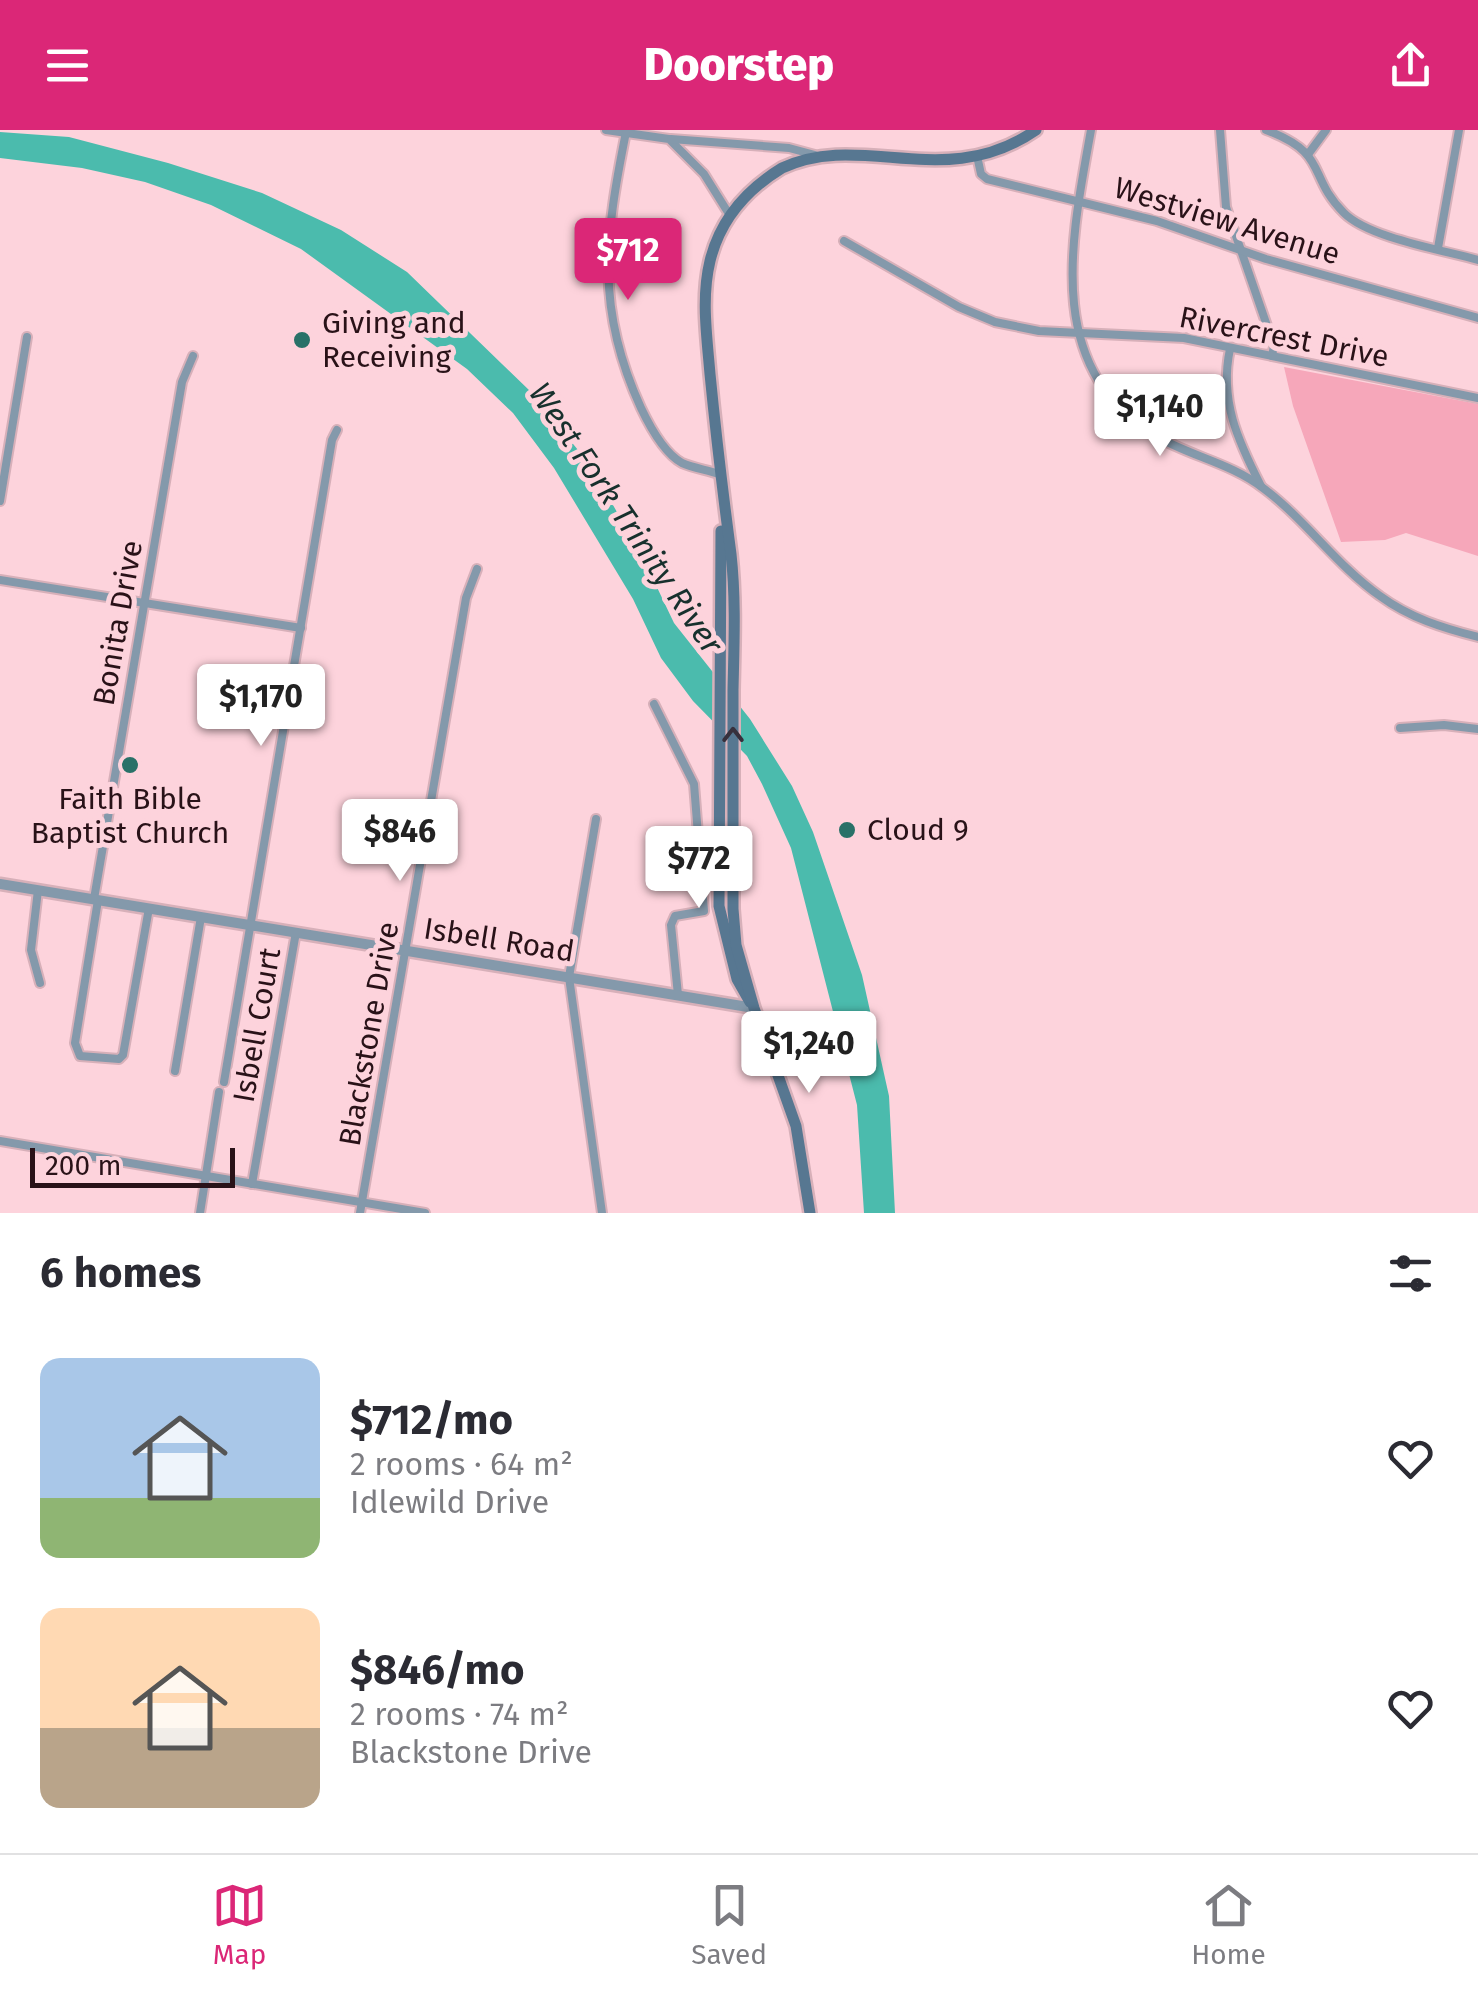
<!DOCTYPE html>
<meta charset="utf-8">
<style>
:root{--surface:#fff;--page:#f2f2f3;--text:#2b2b33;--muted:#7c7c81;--line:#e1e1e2;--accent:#db2777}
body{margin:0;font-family:"Fira Sans",sans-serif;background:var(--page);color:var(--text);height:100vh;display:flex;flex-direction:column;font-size:38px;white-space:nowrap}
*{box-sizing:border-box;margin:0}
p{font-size:32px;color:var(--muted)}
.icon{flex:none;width:55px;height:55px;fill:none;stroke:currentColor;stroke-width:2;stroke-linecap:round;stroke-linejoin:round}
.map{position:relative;height:1083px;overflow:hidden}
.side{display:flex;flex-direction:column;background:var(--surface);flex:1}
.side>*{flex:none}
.scale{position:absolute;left:30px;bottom:25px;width:205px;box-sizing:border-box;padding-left:10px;border:5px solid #291218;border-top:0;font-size:28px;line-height:35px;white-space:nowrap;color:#291218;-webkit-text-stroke:8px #fdd3dc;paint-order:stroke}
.price{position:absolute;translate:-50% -85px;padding:0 22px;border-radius:10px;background:#fff;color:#222;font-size:32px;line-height:65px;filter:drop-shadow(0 2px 5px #0008)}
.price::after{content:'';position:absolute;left:50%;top:60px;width:30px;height:22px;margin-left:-15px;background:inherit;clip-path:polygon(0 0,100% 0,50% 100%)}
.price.selected{background:var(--accent);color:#fff}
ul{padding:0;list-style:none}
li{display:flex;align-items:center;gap:30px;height:250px;padding:0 40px}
li span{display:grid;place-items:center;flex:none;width:280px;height:200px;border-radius:20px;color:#555}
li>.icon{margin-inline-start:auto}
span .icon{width:120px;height:120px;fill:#fffc;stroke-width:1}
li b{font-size:42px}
h2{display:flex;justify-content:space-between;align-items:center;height:120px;padding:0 40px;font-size:42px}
header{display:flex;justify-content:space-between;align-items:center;height:130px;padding:0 40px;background:var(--accent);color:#fff;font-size:45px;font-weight:800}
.tabs{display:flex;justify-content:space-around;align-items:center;height:140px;border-top:2px solid var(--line);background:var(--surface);font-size:28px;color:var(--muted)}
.tabs a{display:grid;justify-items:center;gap:5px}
.tabs .selected{color:var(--accent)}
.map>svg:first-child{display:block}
.green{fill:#f6a7ba}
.water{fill:#4bbbad}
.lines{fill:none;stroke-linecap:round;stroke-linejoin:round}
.minor-casing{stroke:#d7b0b9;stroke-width:12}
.tertiary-casing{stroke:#d7b0b9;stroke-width:15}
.secondary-casing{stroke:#d7b0b9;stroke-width:16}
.minor{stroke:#8499ab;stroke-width:8}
.tertiary{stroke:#8499ab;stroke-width:10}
.secondary{stroke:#577791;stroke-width:11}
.oneway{stroke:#37303c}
.poi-dot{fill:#297168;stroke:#fdd3dc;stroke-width:4}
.labels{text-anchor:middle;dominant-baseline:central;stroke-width:10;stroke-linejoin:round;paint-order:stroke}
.street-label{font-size:30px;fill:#291218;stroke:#fdd3dc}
.poi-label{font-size:30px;fill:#291218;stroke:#fdd3dc;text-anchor:start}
.water-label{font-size:32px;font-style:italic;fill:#17302d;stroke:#fdd3dc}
</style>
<header><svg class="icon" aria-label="menu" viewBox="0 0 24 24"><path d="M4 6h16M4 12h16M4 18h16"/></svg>Doorstep<svg class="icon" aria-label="share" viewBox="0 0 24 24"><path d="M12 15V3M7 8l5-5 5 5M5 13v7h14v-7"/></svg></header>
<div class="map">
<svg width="1478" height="1083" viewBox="0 0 1478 1083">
<rect width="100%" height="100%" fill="#fdd3dc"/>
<polygon class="green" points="1284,237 1478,274 1478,426 1406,403 1385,410 1341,412 1293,276"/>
<polygon class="water" points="0,2 69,7 168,33 262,63 341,100 407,142 530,261 591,336 644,430 674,493 750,589 792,656 813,702 862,845 889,966 895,1083 864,1083 857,975 791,718 762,654 747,626 693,571 661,528 633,469 554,338 513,283 467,239 301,119 211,75 145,52 82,38 0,28"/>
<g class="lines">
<defs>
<g id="minor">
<polyline points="606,0 669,9 704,44 729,84"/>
<path d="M1091 0C1072 106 1042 237 1154 305 1189 326 1231 333 1263 358 1306 390 1337 436 1380 466 1410 488 1443 498 1478 507"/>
<polyline points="1220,0 1226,77 1274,216 1272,226"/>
<path d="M1266 0C1330 24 1306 45 1344 83 1369 108 1443 120 1478 130"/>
<path d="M626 2C605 107 595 178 641 278 650 297 664 323 682 333 693 338 708 340 719 344"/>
<polyline points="671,9 789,18 815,25"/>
<polyline points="1309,23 1326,0"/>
<polyline points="977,26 981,44 987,49 1157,91 1266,129 1478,188"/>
<polyline points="844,111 959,177 995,192 1039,201 1184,208 1478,268"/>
<polyline points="1438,118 1459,0"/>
<path d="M1230 219C1219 270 1238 311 1261 356"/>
<polyline points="0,371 27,207"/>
<polyline points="0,450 301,498"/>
<polyline points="654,574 694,654 704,781 675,786 671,795 678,865"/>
<polyline points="1400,598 1444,595 1478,599"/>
<polyline points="596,689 569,847 602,1083"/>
<polyline points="38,760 31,820 40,853"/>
<polyline points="94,769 182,252 193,226"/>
<polyline points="98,770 75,913 80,926 119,929 123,925 149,778"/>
<polyline points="175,941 201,787"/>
<polyline points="224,952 332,310 337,300"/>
<polyline points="0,1011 425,1083"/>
<polyline points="252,1054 296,802"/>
<polyline points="200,1083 219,962"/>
<polyline points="360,1083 466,468 477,439"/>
</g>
<polyline id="tertiary" points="0,754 754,878"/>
<g id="secondary">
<polyline points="721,401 719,776 737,849 750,872"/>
<path d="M810 1083 796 996 754 878 736 815 733 779C733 706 733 633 733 560 734 515 736 469 731 424 723 364 716 305 710 244 707 207 701 168 710 131 720 90 746 60 782 38 862 0 945 63 1036 0"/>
</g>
</defs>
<use href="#minor" class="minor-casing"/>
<use href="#tertiary" class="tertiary-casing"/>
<use href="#secondary" class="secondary-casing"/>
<use href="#minor" class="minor"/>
<use href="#tertiary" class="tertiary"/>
<use href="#secondary" class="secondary"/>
</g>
<defs><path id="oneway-chevron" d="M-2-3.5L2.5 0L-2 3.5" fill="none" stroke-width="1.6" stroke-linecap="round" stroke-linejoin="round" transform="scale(2.5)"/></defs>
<use class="oneway" href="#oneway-chevron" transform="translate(733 605) rotate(-90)"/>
<g class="poi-dot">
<circle cx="302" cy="210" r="10"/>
<circle cx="130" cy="635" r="10"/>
<circle cx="847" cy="700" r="10"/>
</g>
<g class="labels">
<g class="street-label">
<text transform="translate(1227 91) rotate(17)">Westview Avenue</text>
<text transform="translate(1284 207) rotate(11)">Rivercrest Drive</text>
<text transform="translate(118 493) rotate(-80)">Bonita Drive</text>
<text transform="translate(499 810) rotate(9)">Isbell Road</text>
<text transform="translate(257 895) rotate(-80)">Isbell Court</text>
<text transform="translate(369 904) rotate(-80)">Blackstone Drive</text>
</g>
<g class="poi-label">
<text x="322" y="193">Giving and<tspan x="322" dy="34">Receiving</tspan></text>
<text x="130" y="669" text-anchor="middle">Faith Bible<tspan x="130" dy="34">Baptist Church</tspan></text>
<text x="867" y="700">Cloud 9</text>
</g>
<g class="water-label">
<text transform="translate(626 388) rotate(56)">West Fork Trinity River</text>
</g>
</g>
</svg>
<div class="scale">200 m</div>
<b class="price selected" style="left:628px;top:173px">$712</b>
<b class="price" style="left:1160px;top:329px">$1,140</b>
<b class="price" style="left:261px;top:619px">$1,170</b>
<b class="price" style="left:400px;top:754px">$846</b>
<b class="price" style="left:699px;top:781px">$772</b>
<b class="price" style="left:809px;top:966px">$1,240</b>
</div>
<section class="side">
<h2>6 homes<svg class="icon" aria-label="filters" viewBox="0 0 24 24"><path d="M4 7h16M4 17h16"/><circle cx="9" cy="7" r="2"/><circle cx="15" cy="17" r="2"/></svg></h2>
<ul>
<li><span style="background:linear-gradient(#a9c7e8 70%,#8fb573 0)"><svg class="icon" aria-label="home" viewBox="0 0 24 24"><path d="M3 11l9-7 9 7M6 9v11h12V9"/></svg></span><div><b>$712/mo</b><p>2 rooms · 64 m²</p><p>Idlewild Drive</p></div><svg class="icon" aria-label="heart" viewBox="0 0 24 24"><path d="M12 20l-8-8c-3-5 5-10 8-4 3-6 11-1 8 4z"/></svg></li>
<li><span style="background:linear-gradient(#ffd9b3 60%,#b9a48a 0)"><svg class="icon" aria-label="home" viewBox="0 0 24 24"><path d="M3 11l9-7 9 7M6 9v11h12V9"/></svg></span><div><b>$846/mo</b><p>2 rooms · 74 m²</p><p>Blackstone Drive</p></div><svg class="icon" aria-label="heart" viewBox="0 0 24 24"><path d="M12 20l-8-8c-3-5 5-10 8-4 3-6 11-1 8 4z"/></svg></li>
</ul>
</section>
<nav class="tabs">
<a class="selected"><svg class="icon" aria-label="map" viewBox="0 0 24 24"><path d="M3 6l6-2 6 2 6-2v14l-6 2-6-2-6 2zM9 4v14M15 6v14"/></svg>Map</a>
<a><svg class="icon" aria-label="saved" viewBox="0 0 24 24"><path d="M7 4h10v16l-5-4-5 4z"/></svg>Saved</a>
<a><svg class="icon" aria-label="home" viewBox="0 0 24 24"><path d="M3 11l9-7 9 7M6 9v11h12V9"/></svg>Home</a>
</nav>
